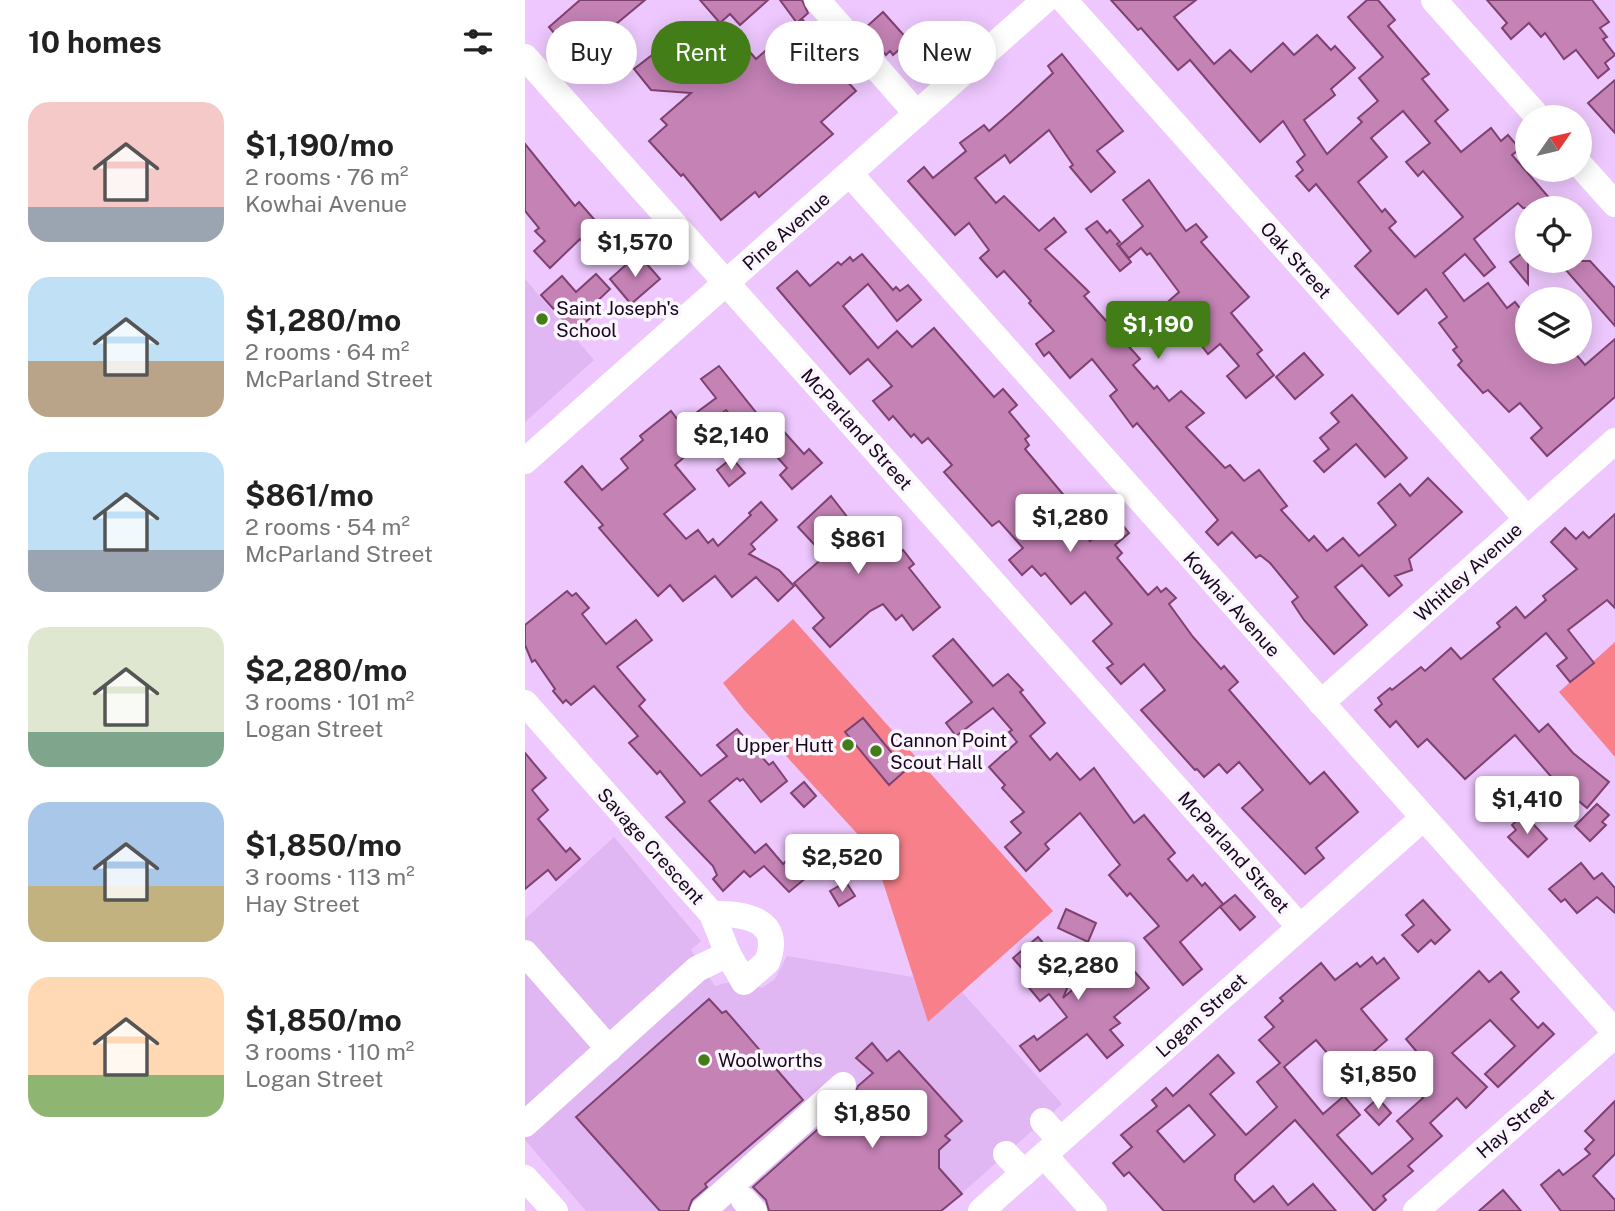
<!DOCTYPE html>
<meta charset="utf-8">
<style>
:root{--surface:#fff;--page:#f2f2f2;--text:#222;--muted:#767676;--accent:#427d18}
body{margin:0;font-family:"Public Sans",sans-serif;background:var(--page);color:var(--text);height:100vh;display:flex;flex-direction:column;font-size:26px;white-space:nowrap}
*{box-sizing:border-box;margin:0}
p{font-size:23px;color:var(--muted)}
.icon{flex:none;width:38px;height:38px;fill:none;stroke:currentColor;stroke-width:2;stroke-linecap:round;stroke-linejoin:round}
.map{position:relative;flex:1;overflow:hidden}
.panel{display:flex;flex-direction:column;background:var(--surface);width:525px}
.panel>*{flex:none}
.banner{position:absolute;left:21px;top:21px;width:665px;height:63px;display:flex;gap:14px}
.needle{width:46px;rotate:56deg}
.controls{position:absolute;left:990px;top:105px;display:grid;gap:14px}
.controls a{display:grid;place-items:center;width:77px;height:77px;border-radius:50%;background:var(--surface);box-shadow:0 4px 18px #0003;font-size:35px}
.price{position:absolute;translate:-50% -60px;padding:0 16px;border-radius:7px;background:#fff;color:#222;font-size:23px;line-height:46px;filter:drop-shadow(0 2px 4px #0008)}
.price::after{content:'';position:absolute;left:50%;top:42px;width:21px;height:16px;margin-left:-10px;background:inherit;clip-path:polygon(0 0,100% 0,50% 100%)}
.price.on{background:var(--accent);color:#fff}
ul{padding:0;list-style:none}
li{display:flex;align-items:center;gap:21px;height:175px;padding:0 28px}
li span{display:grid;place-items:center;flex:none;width:196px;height:140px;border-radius:21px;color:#555}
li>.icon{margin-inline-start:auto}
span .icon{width:84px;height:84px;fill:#fffc;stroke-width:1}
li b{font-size:30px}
h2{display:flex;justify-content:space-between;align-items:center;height:84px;padding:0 28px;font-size:30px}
.tag{padding:0 24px;border-radius:32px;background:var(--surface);box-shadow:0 4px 18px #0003;font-size:24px;line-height:63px}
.tag.on{background:var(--accent);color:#fff}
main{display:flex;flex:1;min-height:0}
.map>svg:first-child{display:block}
.built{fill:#e0b7f2}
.green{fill:#f7808b}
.building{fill:#c482b5;stroke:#7e4171;stroke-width:2;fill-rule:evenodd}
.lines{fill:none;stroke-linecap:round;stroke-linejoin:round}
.minor{stroke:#fff;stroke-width:26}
.poi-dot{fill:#427d18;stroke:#fbf6fd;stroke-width:2.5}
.labels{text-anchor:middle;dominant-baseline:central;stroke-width:7;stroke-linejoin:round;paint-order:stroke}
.street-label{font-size:19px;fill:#18071f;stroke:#fbf6fd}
.poi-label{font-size:19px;fill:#18071f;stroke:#fbf6fd;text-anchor:start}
</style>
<main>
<section class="panel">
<h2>10 homes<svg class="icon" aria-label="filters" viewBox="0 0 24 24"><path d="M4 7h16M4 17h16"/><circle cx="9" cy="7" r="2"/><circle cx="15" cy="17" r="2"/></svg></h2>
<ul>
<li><span style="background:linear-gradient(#f6c9c9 75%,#9aa5b1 0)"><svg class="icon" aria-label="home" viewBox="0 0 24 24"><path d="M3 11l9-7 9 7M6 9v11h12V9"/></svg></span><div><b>$1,190/mo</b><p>2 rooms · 76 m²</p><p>Kowhai Avenue</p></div></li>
<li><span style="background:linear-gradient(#bfe0f5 60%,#b9a48a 0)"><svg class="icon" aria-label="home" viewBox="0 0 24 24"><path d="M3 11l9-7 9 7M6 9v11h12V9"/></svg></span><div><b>$1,280/mo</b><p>2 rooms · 64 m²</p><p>McParland Street</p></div></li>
<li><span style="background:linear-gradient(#bfe0f5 70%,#9aa5b1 0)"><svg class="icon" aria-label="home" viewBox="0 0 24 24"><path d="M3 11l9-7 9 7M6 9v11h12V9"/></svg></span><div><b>$861/mo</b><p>2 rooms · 54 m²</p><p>McParland Street</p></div></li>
<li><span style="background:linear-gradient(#dfe7d0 75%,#7fa58c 0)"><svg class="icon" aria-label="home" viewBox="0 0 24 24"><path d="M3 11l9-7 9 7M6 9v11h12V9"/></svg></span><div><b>$2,280/mo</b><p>3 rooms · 101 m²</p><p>Logan Street</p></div></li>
<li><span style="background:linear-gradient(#a9c7e8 60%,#c2b280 0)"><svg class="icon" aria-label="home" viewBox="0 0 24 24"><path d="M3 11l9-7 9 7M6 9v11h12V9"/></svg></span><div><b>$1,850/mo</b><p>3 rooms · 113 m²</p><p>Hay Street</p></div></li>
<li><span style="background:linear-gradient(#ffd9b3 70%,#8fb573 0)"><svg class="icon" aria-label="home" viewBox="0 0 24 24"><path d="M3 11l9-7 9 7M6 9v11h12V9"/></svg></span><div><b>$1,850/mo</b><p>3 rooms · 110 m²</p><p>Logan Street</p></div></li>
</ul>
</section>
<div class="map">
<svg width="1090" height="1211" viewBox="0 0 1090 1211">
<rect width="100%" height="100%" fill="#edc7fd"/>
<g class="built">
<polygon points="0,279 69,360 0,422"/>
<polygon points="89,837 176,941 166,950 190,986 205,982 237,988 250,979 262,956 388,977 403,1022 437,992 537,1104 417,1211 61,1211 0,1140 0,919"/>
</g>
<g class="green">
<polygon points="268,619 528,911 403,1022 348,851 220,711 198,683"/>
<polygon points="1090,642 1090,757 1034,692"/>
</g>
<g class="building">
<polygon points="55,0 120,0 73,39 88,57 65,76 24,27"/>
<polygon points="175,0 243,0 215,25 205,14 195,23"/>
<polygon points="255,0 277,0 283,13 272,23"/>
<path d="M586 0H671L649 17 689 64 705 50 726 72 758 43 769 55 792 35 806 50 810 46 830 68 806 89 810 95 779 120 802 154 837 122 833 118 853 101 834 78 858 57 823 17 842 0H853L870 20 863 26 904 74 897 79 923 110 910 121 936 152 966 128 976 141 983 135 995 149 987 155 1033 208H998L993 203 949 239 970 267 959 276 940 254 918 273 939 301 963 283 982 308 990 302 1003 318V352H1049L1060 365 1090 339V397L1022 456 1006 438 1017 428 995 403 984 412 963 390 958 393 933 365 937 361 928 350 932 347 914 323 922 317 901 289 873 314 830 266 846 251 791 184 784 191 771 176 778 170 772 162 780 155 758 121 735 142 665 60 653 70 616 28 613 30ZM878 111 905 143 881 162 893 176 898 171 938 217 890 257 864 228 871 222 860 209 857 212 833 182 862 157 846 138Z"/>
<polygon points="962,0 1067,0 1084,22 1075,28 1082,37 1078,39 1090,55 1080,63 1084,69 1073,78 1051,50 1039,59 1020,33 1016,37 1004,23 986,39 977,28 982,23"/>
<polygon points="358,12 384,41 368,55 365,51 361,55 339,29"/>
<polygon points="277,19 297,43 292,48 331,91 296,122 308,134 234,197 230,192 196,220 158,174 156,176 124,141 142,125 136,119 166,93 126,90 109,69 144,42 164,67 177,56 196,77 224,51 231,59"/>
<polygon points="537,54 598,131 572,151 590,172 566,192 545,167 548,165 524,130 485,163 480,155 450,178 471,203 479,196 514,231 529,218 541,232 520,249 564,292 559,296 615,359 608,365 629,389 632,386 644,401 656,391 679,413 661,427 700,468 705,465 719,481 734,470 762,506 756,510 784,541 789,536 802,551 818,538 834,556 871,525 853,503 875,484 885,496 903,478 937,512 884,559 887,570 870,576 877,585 864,596 837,565 810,587 842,625 809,654 779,620 767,602 773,597 745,563 735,555 731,558 707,532 693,545 681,532 693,520 612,423 608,427 585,396 592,390 567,359 545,378 524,352 519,356 511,344 529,331 504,303 506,301 479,271 472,277 455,258 464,250 444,223 430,235 383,181 399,167 408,178 441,151 435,143 459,125 464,131 487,111 528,73 523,66"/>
<polygon points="1090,80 1090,133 1063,103"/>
<polygon points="0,144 50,206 54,202 82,234 64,250 55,239 25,268 9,251 20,241 10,231 14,228 0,211"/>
<polygon points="624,180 661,231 671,224 682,237 676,242 724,297 706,313 737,350 732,354 749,375 721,398 702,376 714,366 695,344 683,354 665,331 661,334 638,306 654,292 625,253 622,255 616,248 604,258 594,246 618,226 598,200"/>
<polygon points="572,221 582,233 585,230 595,242 592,244 606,262 595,271 561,229"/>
<polygon points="1003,249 1003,284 985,262"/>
<polygon points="113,254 135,279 106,304 85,279"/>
<polygon points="337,254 368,290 371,287 375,291 383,285 396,300 372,321 343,284 318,306 353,348 372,331 387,347 409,328 469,397 478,389 492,405 484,412 504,436 500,439 504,445 500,449 542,499 535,505 565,541 592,518 604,533 590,545 597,553 592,558 623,595 632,587 636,592 641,588 651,598 644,604 668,637 696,669 699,666 713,682 704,690 785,784 799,772 833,812 791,848 799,858 780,874 717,808 738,790 714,762 702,773 694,764 679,777 672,769 670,770 616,710 640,690 619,664 596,684 582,668 588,664 568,641 587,624 560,592 546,604 520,573 516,576 507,566 497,575 484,560 498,548 474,521 467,526 419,472 427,465 403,438 397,443 389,434 386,437 368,416 364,420 348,401 367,386 343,359 325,374 252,288 272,271 285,286 313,262 316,265 325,257 328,261"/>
<polygon points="1033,261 1065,261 1090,288 1090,326"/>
<polygon points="71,274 85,289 65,308 70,314 49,332 16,295 37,276 51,292"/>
<polygon points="779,353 798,375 770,399 751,377"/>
<polygon points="194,366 245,430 252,424 279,454 284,449 297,463 267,489 255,475 262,468 242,446 235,452 201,410 162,438 170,448 150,465 170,489 139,514 161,539 173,530 183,543 188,539 193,546 226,515 224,513 236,502 252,520 226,544 230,549 224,554 254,570 269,586 253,601 231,577 207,597 190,576 158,601 145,585 133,596 74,528 78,525 40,482 57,466 77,490 103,468 96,459 118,440 115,436 146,411 156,424 191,398 176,379"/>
<polygon points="827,395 882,458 860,477 831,444 799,472 789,461 804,449 795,438 814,422 806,413"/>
<polygon points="207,458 220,473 204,486 192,470"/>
<polygon points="306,496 337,536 345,529 366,555 370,557 378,550 389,564 384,568 415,607 388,630 377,615 371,620 358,604 345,611 305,647 288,628 299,618 269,583 300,556 273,527"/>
<polygon points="1090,514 1090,608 1082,600 1043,630 1069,663 1045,682 1032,666 1042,658 1021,633 968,679 1014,732 1023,724 1048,753 1084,782 1062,808 1029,780 990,735 940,779 902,739 893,747 871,721 865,727 850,710 857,704 853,698 865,688 867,690 896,667 900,671 926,648 936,659 975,627 972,623 991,607 1000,618 1021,600 1018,596 1052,569 1026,542 1040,528 1051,539 1058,532 1064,538"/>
<polygon points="42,591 47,596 51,593 64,608 57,614 81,644 111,620 127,640 92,667 120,700 114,706 176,776 202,756 192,745 212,729 244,765 248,762 262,781 236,802 218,779 215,781 212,778 184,801 230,853 241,844 258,864 264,858 282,877 264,892 239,866 225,877 219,871 198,891 188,879 192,875 188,866 141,817 160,802 135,771 132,774 104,743 113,736 69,686 46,705 41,700 38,703 28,691 30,689 10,660 7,662 0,645 0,625"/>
<polygon points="428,639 468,686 483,674 498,690 495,692 520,723 505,736 525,760 532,753 555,780 569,768 609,823 619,815 650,853 643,859 662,881 668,875 677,886 680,883 698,904 655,942 677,969 658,985 619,938 634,926 605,893 602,896 584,875 595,865 555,813 520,844 524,849 501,871 480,847 496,833 486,822 499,812 477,788 480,785 464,767 492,742 484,732 487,730 468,708 431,736 421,723 447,702 408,656"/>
<polygon points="338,718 381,770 364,785 320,732"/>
<polygon points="0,753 21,778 7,790 23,810 13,819 41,852 45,848 55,859 31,880 23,870 0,889"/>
<polygon points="279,782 291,796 279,807 266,793"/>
<polygon points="1072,804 1084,815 1077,822 1081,825 1065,841 1050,826"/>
<polygon points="999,814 1022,839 1003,857 983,837 991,830 987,825"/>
<polygon points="1056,863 1069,879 1077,873 1090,888 1090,913 1072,897 1052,913 1040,899 1036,902 1024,889"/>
<polygon points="321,882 330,896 314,906 305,891"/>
<polygon points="710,895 730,917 715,930 695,907"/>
<polygon points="898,900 925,930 910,944 906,940 893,952 877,935 889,925 881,915"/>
<polygon points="541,909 571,923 563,942 533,928"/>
<polygon points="513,937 547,977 538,998 584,958 588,962 596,956 624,988 589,1017 595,1023 585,1030 598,1045 582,1058 562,1034 515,1071 495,1046 509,1036 512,1040 542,1017 524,994 515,1001 500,983 505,978 488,958"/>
<path d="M847 957 852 964 859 958 874 978 836 1009 862 1040 821 1075 791 1040 759 1067 798 1114 819 1096 835 1115 812 1135 847 1174 888 1139 872 1121 898 1098 883 1081 902 1064 881 1039 954 971 964 982 976 972 994 992 986 999 1013 1028 1018 1023 1029 1034 973 1087 960 1074 990 1046 965 1020 927 1053 962 1087 941 1108 932 1098 905 1123 917 1136 883 1166 888 1171 858 1196 861 1200 849 1211 770 1120 710 1175V1180L729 1202 748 1186 763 1205 788 1184 811 1211H639L604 1172 599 1176 588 1163 607 1147 596 1135 632 1106 627 1100 641 1088 648 1096 693 1055 709 1073 685 1094 721 1135 752 1107 732 1082 755 1063 734 1040 749 1027 740 1017 758 1001 755 998 796 963 810 980 832 963 835 967ZM664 1105 690 1135 659 1162 632 1131Z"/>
<polygon points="184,999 197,1013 201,1011 278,1100 180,1184 182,1187 167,1200 163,1211 135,1211 51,1117"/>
<polygon points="347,1043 362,1061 374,1051 437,1121 420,1136 425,1140 414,1150 414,1168 437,1194 416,1211 244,1211 241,1200 228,1187 329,1097 333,1086 348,1073 331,1058"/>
<polygon points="853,1098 866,1113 854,1125 840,1110"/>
<polygon points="1090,1101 1090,1154 1068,1176 1090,1200 1090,1211 1036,1211 1016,1185 1034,1170 1038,1175 1065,1154 1060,1149 1069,1140 1060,1131"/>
<polygon points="978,1190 996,1211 954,1211"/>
</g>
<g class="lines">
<g class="minor">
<polyline points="292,0 392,114"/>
<polyline points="539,0 1002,519"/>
<polyline points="909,0 1013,117"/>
<polyline points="0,57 775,927"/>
<polyline points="1055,165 1090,204"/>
<polyline points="325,174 1090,1032"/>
<polyline points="0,461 520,0"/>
<polyline points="0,703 187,914 203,954 172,969 0,1124"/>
<polyline points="796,703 1090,441"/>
<path d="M187 914C219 913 259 919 242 962L219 982 203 954"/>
<polyline points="0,953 84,1049"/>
<polyline points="518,1121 535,1140"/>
<polyline points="481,1154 499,1173"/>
<polyline points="519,1155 569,1211"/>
<polyline points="0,1178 30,1211"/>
<polyline points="219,1200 229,1211"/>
<polyline points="178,1211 318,1085"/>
<polyline points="456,1211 897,819"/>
<polyline points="891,1211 1090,1035"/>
</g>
</g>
<g class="poi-dot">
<circle cx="17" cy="319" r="7"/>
<circle cx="323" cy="745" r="7"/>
<circle cx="351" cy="751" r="7"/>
<circle cx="179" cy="1060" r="7"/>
</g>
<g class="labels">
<g class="street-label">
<text transform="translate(261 231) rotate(-41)">Pine Avenue</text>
<text transform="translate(771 260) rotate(48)">Oak Street</text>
<text transform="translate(332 429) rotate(48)">McParland Street</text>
<text transform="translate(943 572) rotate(-42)">Whitley Avenue</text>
<text transform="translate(707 604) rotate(48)">Kowhai Avenue</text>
<text transform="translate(126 846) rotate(48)">Savage Crescent</text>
<text transform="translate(709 852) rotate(48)">McParland Street</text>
<text transform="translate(676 1015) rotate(-42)">Logan Street</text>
<text transform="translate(990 1123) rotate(-41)">Hay Street</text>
</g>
<g class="poi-label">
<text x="31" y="308">Saint Joseph's<tspan x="31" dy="22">School</tspan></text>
<text x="365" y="740">Cannon Point<tspan x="365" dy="22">Scout Hall</tspan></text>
<text x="309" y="745" text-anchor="end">Upper Hutt</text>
<text x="193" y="1060">Woolworths</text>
</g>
</g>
</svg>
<div class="controls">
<a><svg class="needle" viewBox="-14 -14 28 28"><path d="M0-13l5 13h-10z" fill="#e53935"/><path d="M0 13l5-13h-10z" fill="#767676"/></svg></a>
<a><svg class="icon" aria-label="locate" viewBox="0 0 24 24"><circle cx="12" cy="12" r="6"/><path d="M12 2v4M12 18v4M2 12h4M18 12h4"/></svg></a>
<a><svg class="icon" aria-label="layers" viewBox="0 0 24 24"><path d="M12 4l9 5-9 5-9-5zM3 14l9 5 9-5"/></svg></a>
</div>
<b class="price" style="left:110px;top:279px">$1,570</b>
<b class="price on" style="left:633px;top:361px">$1,190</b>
<b class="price" style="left:206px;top:472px">$2,140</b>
<b class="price" style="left:545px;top:554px">$1,280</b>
<b class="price" style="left:333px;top:576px">$861</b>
<b class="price" style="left:1002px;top:836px">$1,410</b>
<b class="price" style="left:317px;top:894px">$2,520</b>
<b class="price" style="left:553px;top:1002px">$2,280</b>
<b class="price" style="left:853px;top:1111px">$1,850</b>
<b class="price" style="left:347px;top:1150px">$1,850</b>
<div class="banner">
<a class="tag">Buy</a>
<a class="tag on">Rent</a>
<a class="tag">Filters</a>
<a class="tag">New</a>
</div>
</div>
</main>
